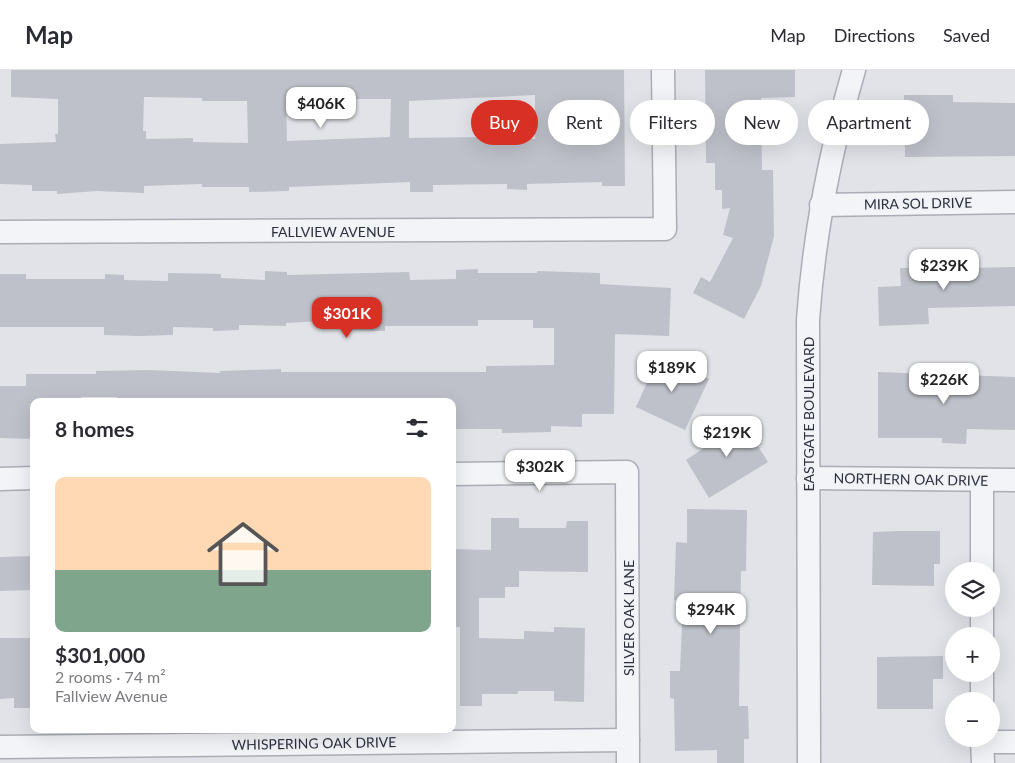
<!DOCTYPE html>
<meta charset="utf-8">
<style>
:root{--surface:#fff;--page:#f2f2f3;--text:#2b2b33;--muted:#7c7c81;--line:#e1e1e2;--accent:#d93025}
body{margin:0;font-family:Lato,sans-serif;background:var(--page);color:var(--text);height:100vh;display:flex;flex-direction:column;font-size:19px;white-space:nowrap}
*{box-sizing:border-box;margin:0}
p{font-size:16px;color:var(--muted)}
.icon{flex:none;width:28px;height:28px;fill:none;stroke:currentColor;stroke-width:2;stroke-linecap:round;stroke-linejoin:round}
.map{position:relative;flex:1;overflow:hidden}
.side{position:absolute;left:30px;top:328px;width:426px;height:335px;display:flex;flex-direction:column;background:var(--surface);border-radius:10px;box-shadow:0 5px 20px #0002}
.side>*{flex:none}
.banner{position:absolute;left:471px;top:30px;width:469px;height:45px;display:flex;gap:10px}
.fabs{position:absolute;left:945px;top:492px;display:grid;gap:10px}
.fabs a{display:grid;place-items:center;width:55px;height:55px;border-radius:50%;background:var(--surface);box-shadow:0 5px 20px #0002;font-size:25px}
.price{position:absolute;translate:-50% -42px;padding:0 11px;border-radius:10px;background:#fff;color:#222;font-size:16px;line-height:32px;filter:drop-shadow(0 1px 2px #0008)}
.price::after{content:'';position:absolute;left:50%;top:30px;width:15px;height:11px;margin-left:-8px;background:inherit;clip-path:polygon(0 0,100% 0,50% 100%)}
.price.current{background:var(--accent);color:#fff}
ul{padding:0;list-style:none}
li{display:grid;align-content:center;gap:10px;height:265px;padding:0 25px}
li span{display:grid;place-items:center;height:155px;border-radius:10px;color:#555}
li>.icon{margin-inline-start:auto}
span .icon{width:90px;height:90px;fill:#fffc;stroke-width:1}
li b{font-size:21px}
h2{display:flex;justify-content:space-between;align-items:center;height:60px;padding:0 25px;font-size:21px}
.chip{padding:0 18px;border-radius:22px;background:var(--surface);box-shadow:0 5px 20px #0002;font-size:18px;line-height:45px}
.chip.current{background:var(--accent);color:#fff}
header{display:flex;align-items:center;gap:30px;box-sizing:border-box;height:70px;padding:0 25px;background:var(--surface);border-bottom:1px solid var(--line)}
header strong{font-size:24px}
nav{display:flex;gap:28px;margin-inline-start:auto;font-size:18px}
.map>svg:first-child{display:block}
.building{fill:#bfc1ca;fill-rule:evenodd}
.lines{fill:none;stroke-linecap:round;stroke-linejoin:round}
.street-casing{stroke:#aaadb5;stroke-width:25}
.street{stroke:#f3f4f7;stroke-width:22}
.labels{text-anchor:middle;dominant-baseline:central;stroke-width:4;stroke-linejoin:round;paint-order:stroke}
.street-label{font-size:14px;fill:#2b2f3e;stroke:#f0f2f6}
</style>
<header>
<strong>Map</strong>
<nav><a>Map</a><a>Directions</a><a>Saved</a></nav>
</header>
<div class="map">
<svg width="1015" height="693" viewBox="0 0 1015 693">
<rect width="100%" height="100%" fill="#e1e3e8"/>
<g class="building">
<path d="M11 0H624L625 116H602V112L527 114V120L507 119V114L433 115V122H410V112L289 117V121L249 122V117H202V114L144 116V123L97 121 57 124V121H32V115L0 114V74L56 72 55 64H58V29L11 27ZM535 25V69L481 67 409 68V31ZM144 27 202 28V31H247L248 73 193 72V68L146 69V61H143ZM344 29H391L390 67 287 71 286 30Z"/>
<polygon points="705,0 795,0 795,27 761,28 762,100 773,100 774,166 761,216 744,249 693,223 701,207 710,212 733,168 723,165 730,138 722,139 722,120 715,120 715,93 706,93"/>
<polygon points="904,25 953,25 953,32 1015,33 1015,86 905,87"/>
<polygon points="941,186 967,186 967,198 1015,197 1015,236 928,238 929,254 879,256 878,217 901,216 900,198 941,197"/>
<polygon points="478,199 478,203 537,203 537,201 600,203 600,214 671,218 669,266 615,264 614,344 582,344 582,357 551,356 551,362 502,363 502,359 455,359 452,356 452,331 117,331 117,327 81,327 81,331 34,331 34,369 0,368 0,316 26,316 26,304 96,304 96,301 149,300 220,303 220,301 281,299 281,302 486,302 486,296 554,295 554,258 533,258 533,250 478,250 478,256 385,256 385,261 342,260 342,250 286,253 286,256 239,255 239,260 213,261 213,258 173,257 173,265 140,266 104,265 104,257 0,257 0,204 26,204 26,209 105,209 105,204 124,205 124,210 168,211 168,203 221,204 221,208 265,210 265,201 287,202 287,205 409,202 410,210 456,209 456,200"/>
<polygon points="659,286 709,309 685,360 636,337"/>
<polygon points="878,302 1015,307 1015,360 967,359 966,374 942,373 942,368 878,368"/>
<polygon points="740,348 768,392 709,428 686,390 713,372 705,369"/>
<polygon points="687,439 747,440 746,501 741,501 740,559 739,636 748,636 749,669 744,669 744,693 717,693 717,680 675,681 674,629 670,628 670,601 680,601 683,531 674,530 676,472 687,473"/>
<polygon points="491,448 519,448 519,458 566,458 567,451 588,451 588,502 519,501 519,517 505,517 505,528 479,528 479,568 524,569 524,561 554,562 554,557 585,558 584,632 554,631 554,621 518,621 518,624 482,624 482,636 460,636 460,557 452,557 452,479 491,480"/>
<polygon points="901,461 940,461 940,494 934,494 934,516 872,515 873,462"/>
<polygon points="34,486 34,520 0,521 0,487"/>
<polygon points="0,568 34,568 34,638 14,638 14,628 0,629"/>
<polygon points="943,586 943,609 933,609 933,639 877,639 877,587"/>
</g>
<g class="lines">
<defs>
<g id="street">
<polyline points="821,135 1015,132"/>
<polyline points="0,162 665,159 663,0"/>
<polyline points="452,404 627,402 628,693"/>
<polyline points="808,408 1015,410"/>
<polyline points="0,409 34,408"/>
<polyline points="982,410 982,501"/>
<polyline points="982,539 982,566"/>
<polyline points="982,604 982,631"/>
<polyline points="982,669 983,693"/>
<polyline points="982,672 1015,672"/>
<polyline points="0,677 628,670"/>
<path d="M809 693 808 250C814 164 830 82 854 0"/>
</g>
</defs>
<use href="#street" class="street-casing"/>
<use href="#street" class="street"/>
</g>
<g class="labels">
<g class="street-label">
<text transform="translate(918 133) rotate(-1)">MIRA SOL DRIVE</text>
<text x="333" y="161">FALLVIEW AVENUE</text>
<text transform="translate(808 344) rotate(-90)">EASTGATE BOULEVARD</text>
<text transform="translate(911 409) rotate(1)">NORTHERN OAK DRIVE</text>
<text transform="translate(628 548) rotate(-90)">SILVER OAK LANE</text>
<text transform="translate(314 673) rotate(-1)">WHISPERING OAK DRIVE</text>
</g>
</g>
</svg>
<div class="fabs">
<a><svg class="icon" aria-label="layers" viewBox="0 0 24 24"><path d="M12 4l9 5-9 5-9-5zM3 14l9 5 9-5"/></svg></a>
<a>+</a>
<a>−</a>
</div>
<b class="price" style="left:321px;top:59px">$406K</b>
<b class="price" style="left:944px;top:221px">$239K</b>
<b class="price current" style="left:347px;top:269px">$301K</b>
<b class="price" style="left:672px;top:323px">$189K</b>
<b class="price" style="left:944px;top:335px">$226K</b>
<b class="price" style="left:727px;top:388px">$219K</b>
<b class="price" style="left:540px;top:422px">$302K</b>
<b class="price" style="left:711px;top:565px">$294K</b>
<div class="banner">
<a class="chip current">Buy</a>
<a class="chip">Rent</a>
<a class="chip">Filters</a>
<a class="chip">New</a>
<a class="chip">Apartment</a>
</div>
<section class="side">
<h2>8 homes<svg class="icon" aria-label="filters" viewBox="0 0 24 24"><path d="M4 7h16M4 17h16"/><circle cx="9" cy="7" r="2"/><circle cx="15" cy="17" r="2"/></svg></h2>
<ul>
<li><span style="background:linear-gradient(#ffd9b3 60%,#7fa58c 0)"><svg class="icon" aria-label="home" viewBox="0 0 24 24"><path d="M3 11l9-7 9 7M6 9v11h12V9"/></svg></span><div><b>$301,000</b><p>2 rooms · 74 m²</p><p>Fallview Avenue</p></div></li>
</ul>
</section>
</div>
